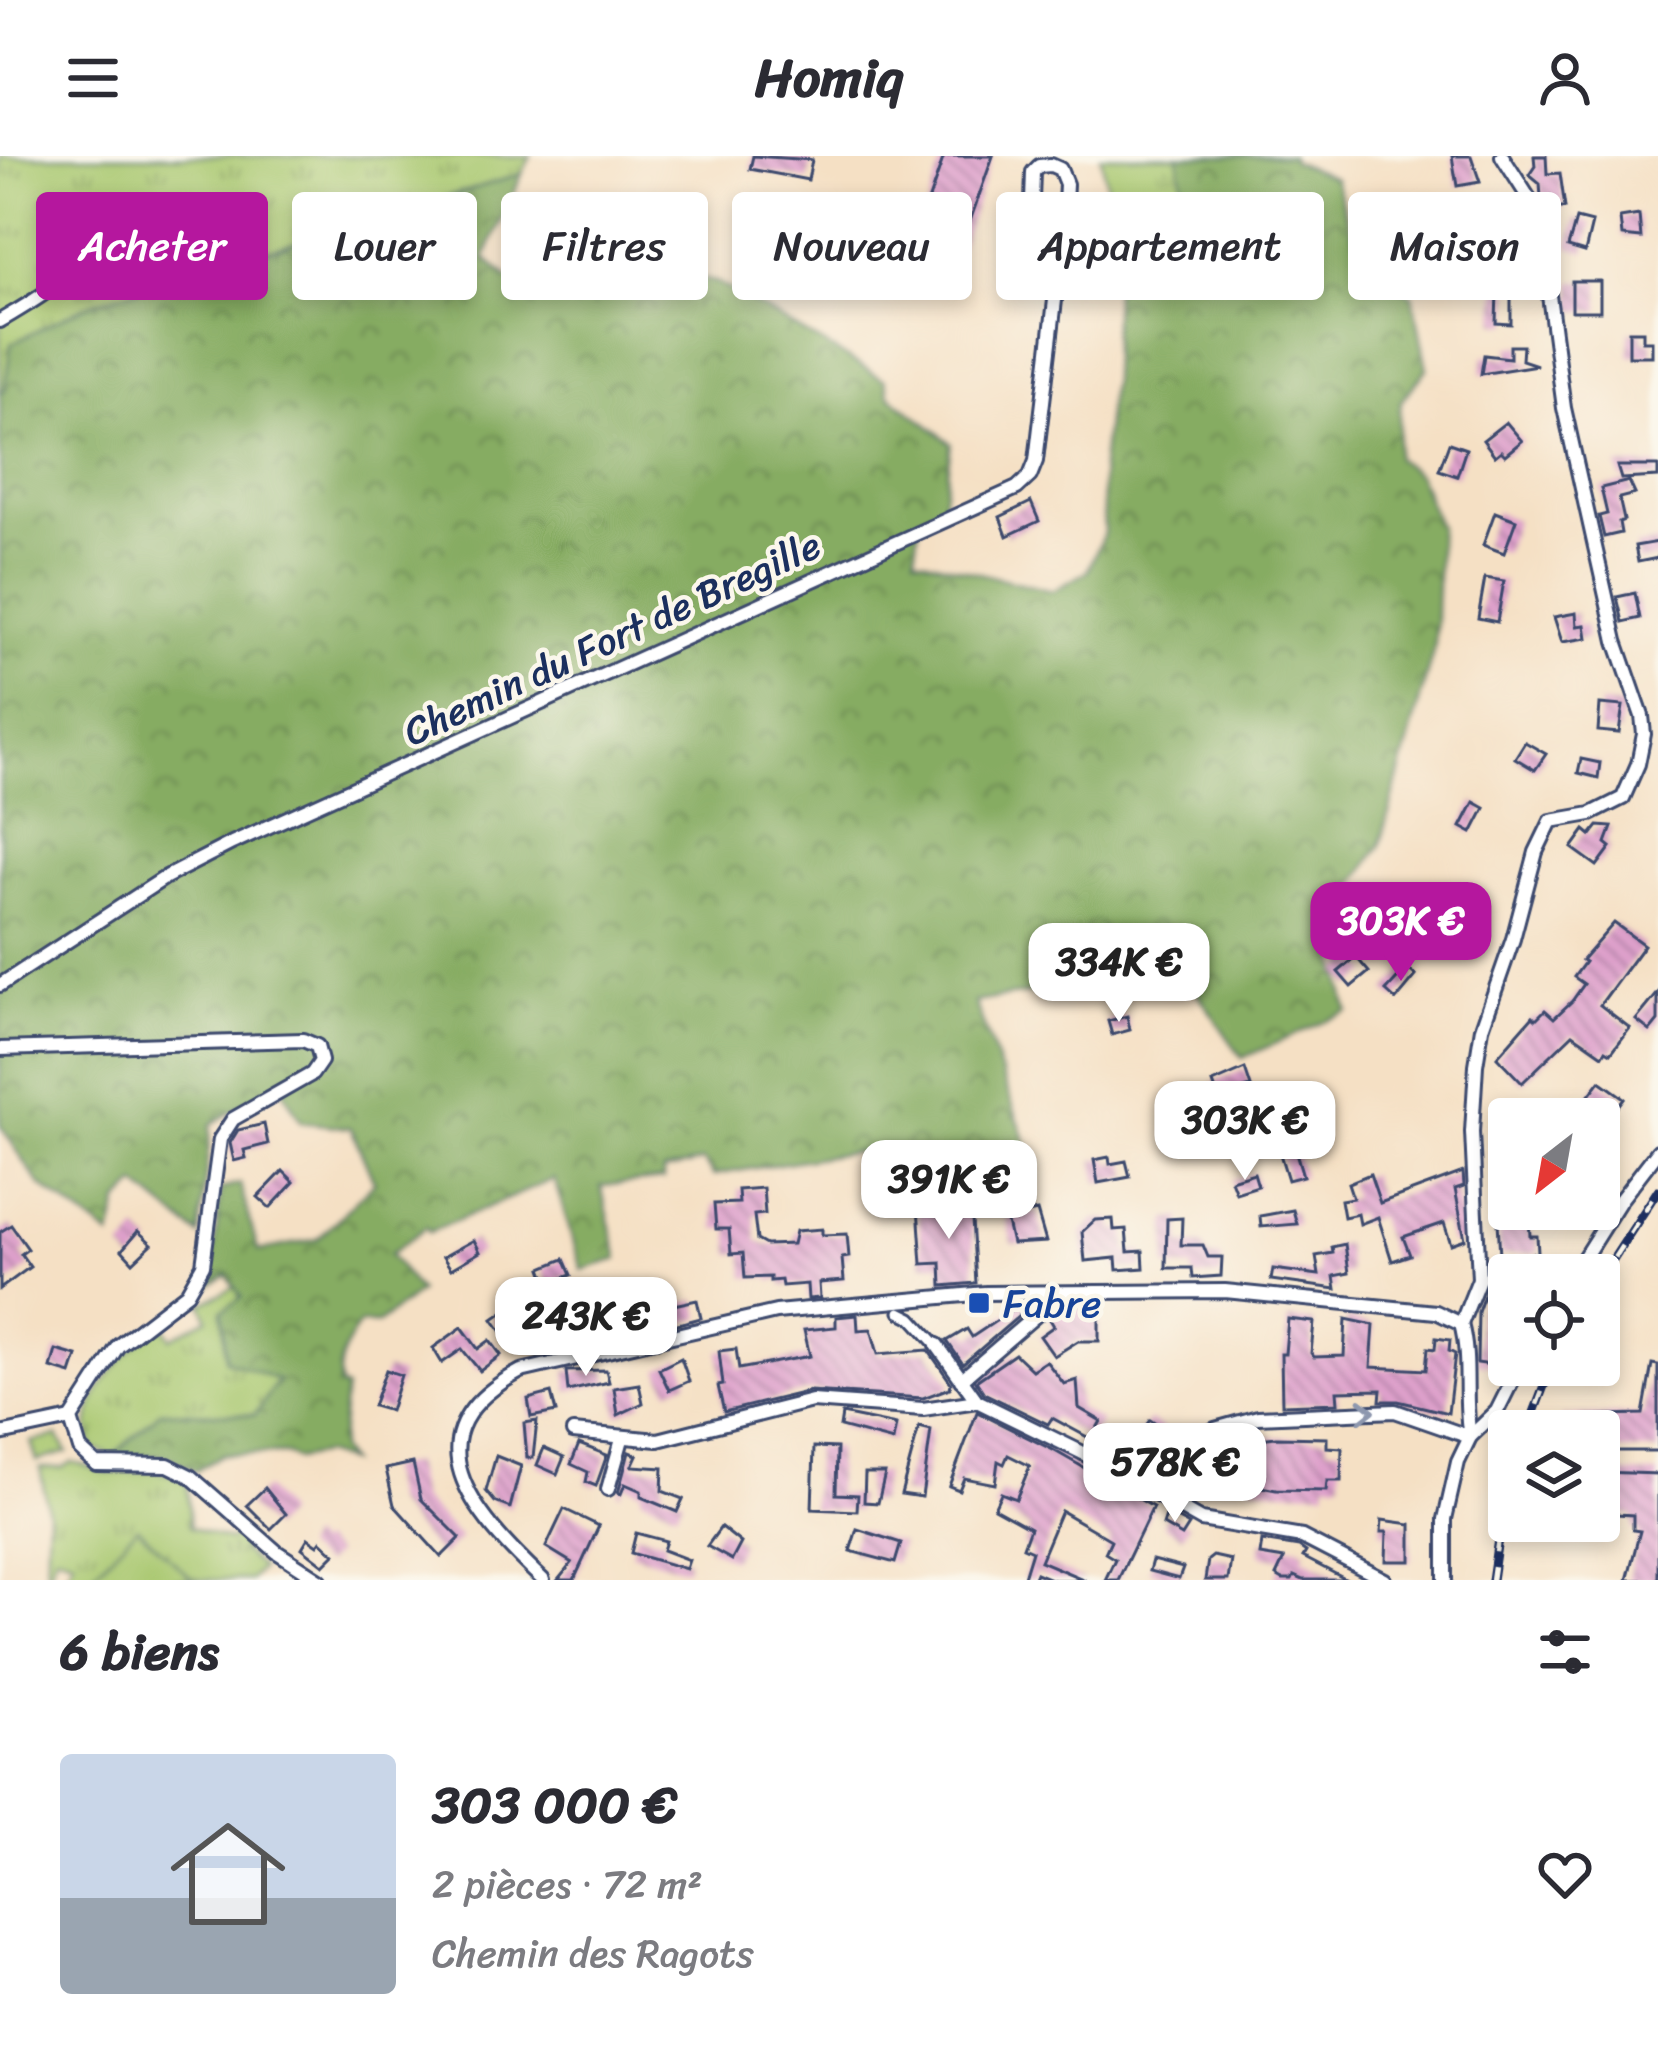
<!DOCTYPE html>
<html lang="fr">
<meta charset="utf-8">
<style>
:root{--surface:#fff;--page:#f2f2f3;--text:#2b2b33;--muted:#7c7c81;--accent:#b5179e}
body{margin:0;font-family:Sriracha,sans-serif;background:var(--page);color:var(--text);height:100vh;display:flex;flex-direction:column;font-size:45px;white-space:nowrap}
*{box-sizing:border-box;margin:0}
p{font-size:39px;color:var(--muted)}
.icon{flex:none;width:66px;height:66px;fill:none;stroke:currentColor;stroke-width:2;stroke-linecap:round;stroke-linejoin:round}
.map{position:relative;height:1424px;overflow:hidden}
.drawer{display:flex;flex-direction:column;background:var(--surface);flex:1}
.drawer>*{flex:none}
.guide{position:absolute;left:36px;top:36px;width:1587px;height:108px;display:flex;gap:24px}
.needle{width:78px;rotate:211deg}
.controls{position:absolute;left:1488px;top:942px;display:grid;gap:24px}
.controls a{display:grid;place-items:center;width:132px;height:132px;border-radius:12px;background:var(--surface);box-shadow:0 6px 18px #0003;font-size:60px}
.price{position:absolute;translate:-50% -102px;padding:0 27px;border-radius:24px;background:#fff;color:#222;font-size:39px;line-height:78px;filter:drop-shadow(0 3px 6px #0008)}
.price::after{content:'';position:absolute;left:50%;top:72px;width:36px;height:27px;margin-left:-18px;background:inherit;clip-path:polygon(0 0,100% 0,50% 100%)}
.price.active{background:var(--accent);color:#fff}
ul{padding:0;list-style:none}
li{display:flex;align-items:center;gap:36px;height:300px;padding:0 60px}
li span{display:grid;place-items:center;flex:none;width:336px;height:240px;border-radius:12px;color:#555}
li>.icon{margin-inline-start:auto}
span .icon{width:144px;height:144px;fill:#fffc;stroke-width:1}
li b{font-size:51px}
h2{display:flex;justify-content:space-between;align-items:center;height:144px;padding:0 60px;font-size:51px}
.tag{padding:0 42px;border-radius:12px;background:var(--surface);box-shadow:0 6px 18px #0003;font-size:42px;line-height:108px}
.tag.active{background:var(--accent);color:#fff}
header{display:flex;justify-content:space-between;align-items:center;height:156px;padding:0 60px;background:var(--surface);font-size:54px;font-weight:700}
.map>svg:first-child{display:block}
.grass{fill:url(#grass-tufts);stroke:#627c67;stroke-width:3}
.forest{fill:url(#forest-crowns);stroke:#506e60;stroke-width:3}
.pitch{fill:#a9c870;stroke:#627c67;stroke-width:3}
.building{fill:url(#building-back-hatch)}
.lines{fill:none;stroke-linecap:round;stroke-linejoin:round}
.pedestrian-casing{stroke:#3c4a6d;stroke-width:15}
.minor-casing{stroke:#3c4a6d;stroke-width:18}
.pedestrian{stroke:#fff;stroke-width:9}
.minor{stroke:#fff;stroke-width:12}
.rail-casing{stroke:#1b2f5e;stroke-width:9}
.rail{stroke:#fbf7ec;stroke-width:4.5;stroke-dasharray:14;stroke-linecap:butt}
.oneway{stroke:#8d97ae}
.transit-dot{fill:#1a4fb4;stroke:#fbf7ec;stroke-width:4.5}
.labels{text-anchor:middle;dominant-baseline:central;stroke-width:9;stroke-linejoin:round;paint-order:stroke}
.street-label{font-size:39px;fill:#1b2f5e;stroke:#fbf7ec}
.transit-label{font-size:39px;fill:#164399;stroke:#fbf7ec;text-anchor:start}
</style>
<header><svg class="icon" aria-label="menu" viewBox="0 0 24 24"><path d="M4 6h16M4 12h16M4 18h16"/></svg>Homiq<svg class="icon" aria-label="person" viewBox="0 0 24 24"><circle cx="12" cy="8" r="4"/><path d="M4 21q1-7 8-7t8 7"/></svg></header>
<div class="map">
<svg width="1658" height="1424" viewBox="0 0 1658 1424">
<defs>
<pattern id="grass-tufts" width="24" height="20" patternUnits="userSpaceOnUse" patternTransform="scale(3)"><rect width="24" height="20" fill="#a9c870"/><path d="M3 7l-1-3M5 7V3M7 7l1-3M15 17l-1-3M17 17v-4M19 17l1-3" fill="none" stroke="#89a35f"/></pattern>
<pattern id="forest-crowns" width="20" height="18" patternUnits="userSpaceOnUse" patternTransform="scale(3)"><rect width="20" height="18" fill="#86ac62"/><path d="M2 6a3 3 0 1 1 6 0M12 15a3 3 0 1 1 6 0" fill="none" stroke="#6d8c54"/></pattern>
<pattern id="building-back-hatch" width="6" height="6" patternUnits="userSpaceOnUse" patternTransform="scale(3)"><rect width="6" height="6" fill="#dea0cb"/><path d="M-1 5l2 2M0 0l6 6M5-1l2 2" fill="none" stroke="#b383a8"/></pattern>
</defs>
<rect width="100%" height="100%" fill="#fbf7ec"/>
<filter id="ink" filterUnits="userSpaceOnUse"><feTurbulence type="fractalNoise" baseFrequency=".00833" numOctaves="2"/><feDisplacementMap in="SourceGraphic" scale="24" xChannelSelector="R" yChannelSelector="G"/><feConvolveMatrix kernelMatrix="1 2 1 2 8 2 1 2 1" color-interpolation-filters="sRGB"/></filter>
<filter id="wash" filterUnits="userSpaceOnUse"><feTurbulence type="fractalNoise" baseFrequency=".004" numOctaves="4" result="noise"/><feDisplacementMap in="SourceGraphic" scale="48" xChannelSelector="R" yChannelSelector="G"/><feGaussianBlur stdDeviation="2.7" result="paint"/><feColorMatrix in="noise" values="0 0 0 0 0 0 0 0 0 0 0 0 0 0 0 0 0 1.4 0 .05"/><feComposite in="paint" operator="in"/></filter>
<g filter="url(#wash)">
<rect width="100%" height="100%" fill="#f5e0c4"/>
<g class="grass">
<polygon points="0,0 531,0 522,18 89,148 4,236 0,236"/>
<polygon points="1101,0 1178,0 1189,64 1116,78"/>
<path d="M235 1130 279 1224 255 1259 162 1255 113 1300 94 1293C70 1248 130 1191 163 1168L171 1182 208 1162 202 1148Z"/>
<polygon points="58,1280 67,1296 37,1305 31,1286"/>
<path d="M72 1306C85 1308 96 1316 110 1317 139 1317 162 1309 187 1327L190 1371 228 1384 241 1378 251 1386 242 1395 261 1412 250 1424H193L137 1372 87 1424H63L73 1403 56 1398 46 1424 48 1356 40 1312H62Z"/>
</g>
<path class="forest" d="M1178 0H1291L1292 5 1334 22 1365 112 1413 139 1427 213 1401 245 1396 302 1418 319 1439 371 1435 488 1380 690 1328 768 1348 855 1242 902 1181 813 975 846 1031 999 1026 1007C1017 1000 1005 1001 997 1008L923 998 852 996 713 1019 703 1005 663 1015V1023L601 1030 619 1103 582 1114 554 1023 429 1076 426 1071 390 1098 419 1136 377 1168H359C346 1188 336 1206 340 1231L345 1233 339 1294 348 1306 323 1298 296 1303 285 1298H223L196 1315 166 1300H113L161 1255 255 1259 278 1224 226 1204 222 1155 242 1141 227 1119 210 1130 221 1033 240 1028 258 1095 318 1083 374 1026 351 972 301 966 279 927 211 968 199 1079 137 1029 119 1047 111 1081 39 1028 0 969V236L4 235 11 188 89 148 522 18 485 102 509 123 659 111 718 127 885 224 889 239 951 287 943 349 920 363 915 401 1052 435 1087 416 1104 377 1101 309 1111 222 1116 78 1188 64Z"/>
<polygon class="pitch" points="137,1371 193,1424 87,1424"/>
<g id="blocks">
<g class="building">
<polygon points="753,0 812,4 808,24 750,13"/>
<polygon points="944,0 993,0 959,96 916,80"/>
<polygon points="1452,0 1471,0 1480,26 1457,30"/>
<polygon points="1534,0 1546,0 1547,18 1560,17 1565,52 1549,52 1549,40 1541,41 1540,28 1529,19 1535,10"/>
<polygon points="1479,50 1499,50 1498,82 1478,77"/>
<polygon points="1639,59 1641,82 1622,80 1620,62"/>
<polygon points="1576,63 1592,67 1585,96 1568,91"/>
<rect x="1491" y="88" width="21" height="13"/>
<rect x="1572" y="125" width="28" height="30"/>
<polygon points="1497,133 1511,133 1511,168 1496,167"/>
<polygon points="1629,175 1643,175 1643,185 1652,185 1652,200 1629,200"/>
<polygon points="1510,190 1523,190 1522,204 1537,209 1481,218 1484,199 1510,202"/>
<polygon points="1506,266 1522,285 1505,299 1501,295 1495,300 1483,284"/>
<polygon points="1449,287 1466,293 1457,320 1439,314"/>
<polygon points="1617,310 1658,310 1658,321 1621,323"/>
<polygon points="1629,325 1635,338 1619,342 1624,364 1619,366 1621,377 1604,381 1599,360 1607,358 1601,332"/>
<polygon points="1031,346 1039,365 1007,380 1000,361"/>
<polygon points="1495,356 1516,364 1504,397 1483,389"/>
<polygon points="1658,386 1658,402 1638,406 1635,390"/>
<polygon points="1485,422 1504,425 1497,466 1478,462"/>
<polygon points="1635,437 1640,462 1623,466 1617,441"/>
<polygon points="1576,457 1577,470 1585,469 1587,482 1562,486 1554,461"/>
<polygon points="1600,548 1623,550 1619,577 1598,575"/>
<polygon points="1525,586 1546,598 1535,614 1515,602"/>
<polygon points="1581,603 1600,607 1598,622 1578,617"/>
<polygon points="1474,646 1485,652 1472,677 1461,671"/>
<polygon points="1598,670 1612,671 1606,687 1611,691 1597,710 1572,692 1585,674 1591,679"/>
<polygon points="1614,767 1644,789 1600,849 1630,872 1611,897 1606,894 1603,899 1573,878 1522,927 1497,901 1533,860 1536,863 1545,854 1554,862 1572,845 1584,828 1574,821 1585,806 1582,804"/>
<polygon points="1356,801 1369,816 1351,831 1338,816"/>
<polygon points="1407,812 1416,820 1396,844 1386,835"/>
<polygon points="1658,837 1658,865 1650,875 1636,864"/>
<polygon points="1127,860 1130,874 1112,879 1108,865"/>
<polygon points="1245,913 1251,931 1218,941 1213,927"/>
<polygon points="1600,925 1624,942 1599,975 1599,963 1571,963"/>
<polygon points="264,968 268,988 244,994 246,1002 234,1005 230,987 238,974"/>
<polygon points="1295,993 1303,1020 1288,1024 1280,998"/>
<polygon points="1109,1001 1110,1008 1126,1005 1130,1021 1098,1027 1094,1004"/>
<polygon points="283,1015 294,1026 270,1052 258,1041"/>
<polygon points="1463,1016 1464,1030 1455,1033 1465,1083 1451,1088 1444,1067 1403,1081 1410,1099 1392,1105 1378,1061 1360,1068 1358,1058 1344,1061 1341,1044 1353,1042 1348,1027 1370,1018 1380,1047"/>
<polygon points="1254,1017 1258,1030 1236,1037 1231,1024"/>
<polygon points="763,1032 765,1058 754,1059 757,1084 766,1089 793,1088 796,1075 822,1073 822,1079 847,1078 849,1101 842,1102 844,1125 819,1127 820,1142 808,1143 807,1128 782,1130 781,1124 770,1125 770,1121 745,1122 743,1097 731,1098 729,1073 716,1073 714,1048 739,1047 738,1034"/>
<polygon points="971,1048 976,1127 942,1130 941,1107 922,1108 918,1051"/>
<polygon points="1293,1054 1297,1068 1261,1071 1260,1060"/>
<polygon points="1037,1055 1046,1086 1012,1088 1006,1062"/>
<polygon points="1182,1062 1181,1089 1203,1089 1208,1101 1222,1101 1221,1120 1193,1122 1192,1112 1166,1112 1167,1063"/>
<polygon points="1113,1063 1114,1074 1126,1073 1128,1096 1143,1095 1144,1112 1117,1114 1116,1102 1085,1105 1082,1076 1095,1064"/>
<polygon points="1529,1064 1530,1080 1537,1080 1538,1097 1500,1099 1498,1066"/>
<polygon points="11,1069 28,1093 21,1098 30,1111 0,1133 0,1076"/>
<polygon points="138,1075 152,1088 133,1106 122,1094"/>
<polygon points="474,1084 480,1096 451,1113 443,1101"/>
<polygon points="1345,1088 1349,1117 1334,1120 1336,1133 1271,1124 1273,1113 1319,1119 1316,1100 1333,1097 1332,1091"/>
<polygon points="564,1103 571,1119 548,1128 542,1112"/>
<polygon points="1489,1125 1509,1126 1509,1145 1502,1146 1496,1193 1508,1195 1498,1210 1477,1207 1478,1156"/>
<polygon points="560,1140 568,1164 582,1160 585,1174 561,1181 550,1143"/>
<polygon points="697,1144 701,1162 670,1170 669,1150"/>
<polygon points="516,1147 528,1164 505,1180 493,1163"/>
<polygon points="1015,1147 1034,1147 963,1208 947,1185 967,1173 972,1181 1017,1151"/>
<polygon points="1062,1147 1099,1147 1099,1185 1078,1185 1054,1200 1040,1180 1054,1170 1049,1162"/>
<polygon points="857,1159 858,1174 871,1173 878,1198 928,1194 951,1227 950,1232 923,1242 810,1235 724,1256 718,1230 723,1229 719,1195 736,1193 739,1213 810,1200 804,1174 836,1171 836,1161"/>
<polygon points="625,1162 629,1178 609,1183 605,1168"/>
<polygon points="1288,1163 1314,1166 1311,1197 1314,1201 1344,1200 1346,1163 1374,1169 1371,1211 1426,1214 1428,1192 1435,1193 1436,1182 1450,1184 1449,1195 1455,1198 1448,1257 1398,1245 1380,1245 1381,1234 1337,1235 1338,1247 1282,1249 1281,1198 1285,1198"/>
<polygon points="462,1171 478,1193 490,1184 501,1199 480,1215 462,1193 442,1207 433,1192"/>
<polygon points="56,1194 77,1200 71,1218 51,1212"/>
<polygon points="1015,1198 1032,1214 1046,1205 1064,1228 1077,1224 1079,1252 1101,1265 1091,1283 1052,1262 1048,1268 984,1237 976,1225"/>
<polygon points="681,1202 689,1225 669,1234 659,1213"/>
<polygon points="1652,1208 1658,1209 1658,1295 1604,1295 1604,1288 1599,1288 1599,1275 1562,1275 1562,1260 1643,1258"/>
<polygon points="386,1214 401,1219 390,1255 373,1250"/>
<polygon points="606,1214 609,1226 568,1235 566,1215"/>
<polygon points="639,1228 643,1247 618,1259 614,1232"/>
<polygon points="551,1237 556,1256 531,1261 528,1243"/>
<polygon points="977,1256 1053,1294 1153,1351 1118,1424 1105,1424 1115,1403 1105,1397 1111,1384 1061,1355 1040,1405 1085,1424 1053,1424 1036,1417 1033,1424 1023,1424 1032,1395 1023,1391 1030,1372 994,1352 1001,1337 1016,1343 1030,1310 1008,1299 1004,1308 998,1305 995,1328 964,1322 959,1334 949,1330"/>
<polygon points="842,1258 896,1269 893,1285 840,1271"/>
<polygon points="1150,1264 1170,1278 1145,1308 1127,1295"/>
<polygon points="537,1265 533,1302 527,1302 524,1267"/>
<polygon points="919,1271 931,1274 922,1341 901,1338"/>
<polygon points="1276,1281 1327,1282 1327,1291 1342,1292 1341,1325 1327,1325 1326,1335 1276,1334 1251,1329 1237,1316 1238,1297 1251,1284"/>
<polygon points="579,1288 607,1299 596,1330 586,1326 588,1316 571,1308"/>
<polygon points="814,1291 837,1292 836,1338 858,1339 857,1355 812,1353"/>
<polygon points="544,1292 564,1301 557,1318 537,1309"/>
<polygon points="629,1296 637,1299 632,1310 663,1312 662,1335 683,1343 677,1356 641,1341 641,1335 625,1328 621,1338 618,1337"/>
<polygon points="496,1300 521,1310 510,1352 495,1346 486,1335"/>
<polygon points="413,1307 421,1343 460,1382 441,1401 394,1349 386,1313"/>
<polygon points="1600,1316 1658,1318 1658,1424 1627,1424 1640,1375 1633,1374 1633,1359 1599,1357"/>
<polygon points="865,1317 885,1317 878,1347 864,1346"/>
<polygon points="265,1332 286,1358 271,1373 247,1349"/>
<polygon points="564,1353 599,1370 574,1424 558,1424 572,1407 546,1391"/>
<polygon points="1167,1357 1189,1369 1182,1380 1163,1369"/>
<polygon points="1382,1364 1411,1368 1411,1405 1386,1405 1387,1376 1381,1376"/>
<polygon points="721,1371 741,1387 732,1404 707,1390"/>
<polygon points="857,1373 901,1387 895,1407 850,1395"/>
<polygon points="636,1377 666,1385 663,1394 689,1404 686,1413 631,1397"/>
<polygon points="308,1382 318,1389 321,1385 335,1398 324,1409 302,1392"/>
<polygon points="1262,1385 1299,1391 1306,1396 1303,1401 1347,1424 1303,1424 1294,1420 1292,1424 1283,1424 1276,1420 1284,1403 1260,1399"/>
<polygon points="1213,1400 1231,1404 1228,1424 1205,1424 1208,1404"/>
<polygon points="1152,1404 1183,1412 1179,1423 1149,1415"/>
</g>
</g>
</g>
<g filter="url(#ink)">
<use href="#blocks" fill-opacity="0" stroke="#3c4a6d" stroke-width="3"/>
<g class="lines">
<defs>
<polyline id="pedestrian" points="900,1156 912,1162 937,1189"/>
<g id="minor">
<polygon points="1051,9 1060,13 1066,28 1064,68 1032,45 1033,16 1039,10"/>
<path d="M0 165C31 146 83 120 92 80 94 72 90 59 89 51"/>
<polyline points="0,829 166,721 232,687 1017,332 1030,320 1036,305 1064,68"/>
<polyline points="0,893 303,884 317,890 321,905 312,918 233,963 220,983 203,1109 187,1137 118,1190 71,1263 80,1293 96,1308 168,1309 190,1320 277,1396 320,1424"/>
<polyline points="1573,1119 1621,1043 1658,995"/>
<polyline points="1461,1168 1479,1123 1472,976 1476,909 1482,872 1513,783 1536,696 1551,665 1591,658 1623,642 1638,608 1644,578 1642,560 1616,485 1564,252 1540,72 1530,44 1502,0"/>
<polyline points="937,1189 977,1245 1081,1296 1201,1364 1302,1381 1385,1424"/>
<polyline points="961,1224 1049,1148 1052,1135"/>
<polyline points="573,1276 658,1284 812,1245 923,1253 977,1245"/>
<polyline points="0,1278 71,1263"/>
<polyline points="608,1333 622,1283"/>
<polyline points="1152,1337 1194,1286 1215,1273 1258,1261 1395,1255 1470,1281"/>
<path d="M543 1424C472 1357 403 1278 521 1215L776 1156 986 1137 1225 1135 1436 1156 1461 1168C1471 1204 1463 1243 1470 1281"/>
<polyline points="1445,1424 1445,1363 1458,1306 1470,1281 1497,1255 1520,1209"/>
</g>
</defs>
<use href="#pedestrian" class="pedestrian-casing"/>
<use href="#minor" class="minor-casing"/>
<use href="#pedestrian" class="pedestrian"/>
<use href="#minor" class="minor"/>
<defs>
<g id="rail">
<polyline points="1599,1125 1658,1034"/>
<polyline points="1527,1275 1552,1209"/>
<polyline points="1492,1424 1509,1307"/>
</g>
</defs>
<use href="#rail" class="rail-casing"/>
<use href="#rail" class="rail"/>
</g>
<defs><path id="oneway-chevron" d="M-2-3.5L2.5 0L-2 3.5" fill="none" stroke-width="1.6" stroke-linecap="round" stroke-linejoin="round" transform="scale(3)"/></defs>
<use class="oneway" href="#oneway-chevron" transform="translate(1366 1255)"/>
</g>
<rect class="transit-dot" x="967" y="1135" width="24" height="24" rx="6"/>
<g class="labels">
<g class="street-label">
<text transform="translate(612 482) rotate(-25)">Chemin du Fort de Bregille</text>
</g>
<g class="transit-label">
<text x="1003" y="1147">Fabre</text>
</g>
</g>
</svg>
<div class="controls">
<a><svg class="needle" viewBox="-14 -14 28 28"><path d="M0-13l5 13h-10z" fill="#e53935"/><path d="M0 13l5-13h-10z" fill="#7c7c81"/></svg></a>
<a><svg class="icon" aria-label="locate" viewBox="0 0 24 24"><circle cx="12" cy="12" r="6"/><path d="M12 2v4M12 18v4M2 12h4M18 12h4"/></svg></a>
<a><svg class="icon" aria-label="layers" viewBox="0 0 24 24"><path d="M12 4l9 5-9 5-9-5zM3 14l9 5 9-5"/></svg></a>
</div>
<b class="price active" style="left:1401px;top:828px">303K €</b>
<b class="price" style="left:1119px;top:869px">334K €</b>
<b class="price" style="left:1245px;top:1027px">303K €</b>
<b class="price" style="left:949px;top:1086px">391K €</b>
<b class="price" style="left:586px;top:1223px">243K €</b>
<b class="price" style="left:1175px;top:1369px">578K €</b>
<div class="guide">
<a class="tag active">Acheter</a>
<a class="tag">Louer</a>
<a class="tag">Filtres</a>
<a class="tag">Nouveau</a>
<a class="tag">Appartement</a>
<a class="tag">Maison</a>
</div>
</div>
<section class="drawer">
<h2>6 biens<svg class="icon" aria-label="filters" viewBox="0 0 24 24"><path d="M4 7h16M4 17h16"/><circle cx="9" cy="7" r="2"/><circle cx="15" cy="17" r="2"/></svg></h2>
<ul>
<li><span style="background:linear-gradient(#c9d6e8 60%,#9aa5b1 0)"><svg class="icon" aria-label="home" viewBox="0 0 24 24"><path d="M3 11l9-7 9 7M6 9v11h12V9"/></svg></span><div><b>303 000 €</b><p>2 pièces · 72 m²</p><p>Chemin des Ragots</p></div><svg class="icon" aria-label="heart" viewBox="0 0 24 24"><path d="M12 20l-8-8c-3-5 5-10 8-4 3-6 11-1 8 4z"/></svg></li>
</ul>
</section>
